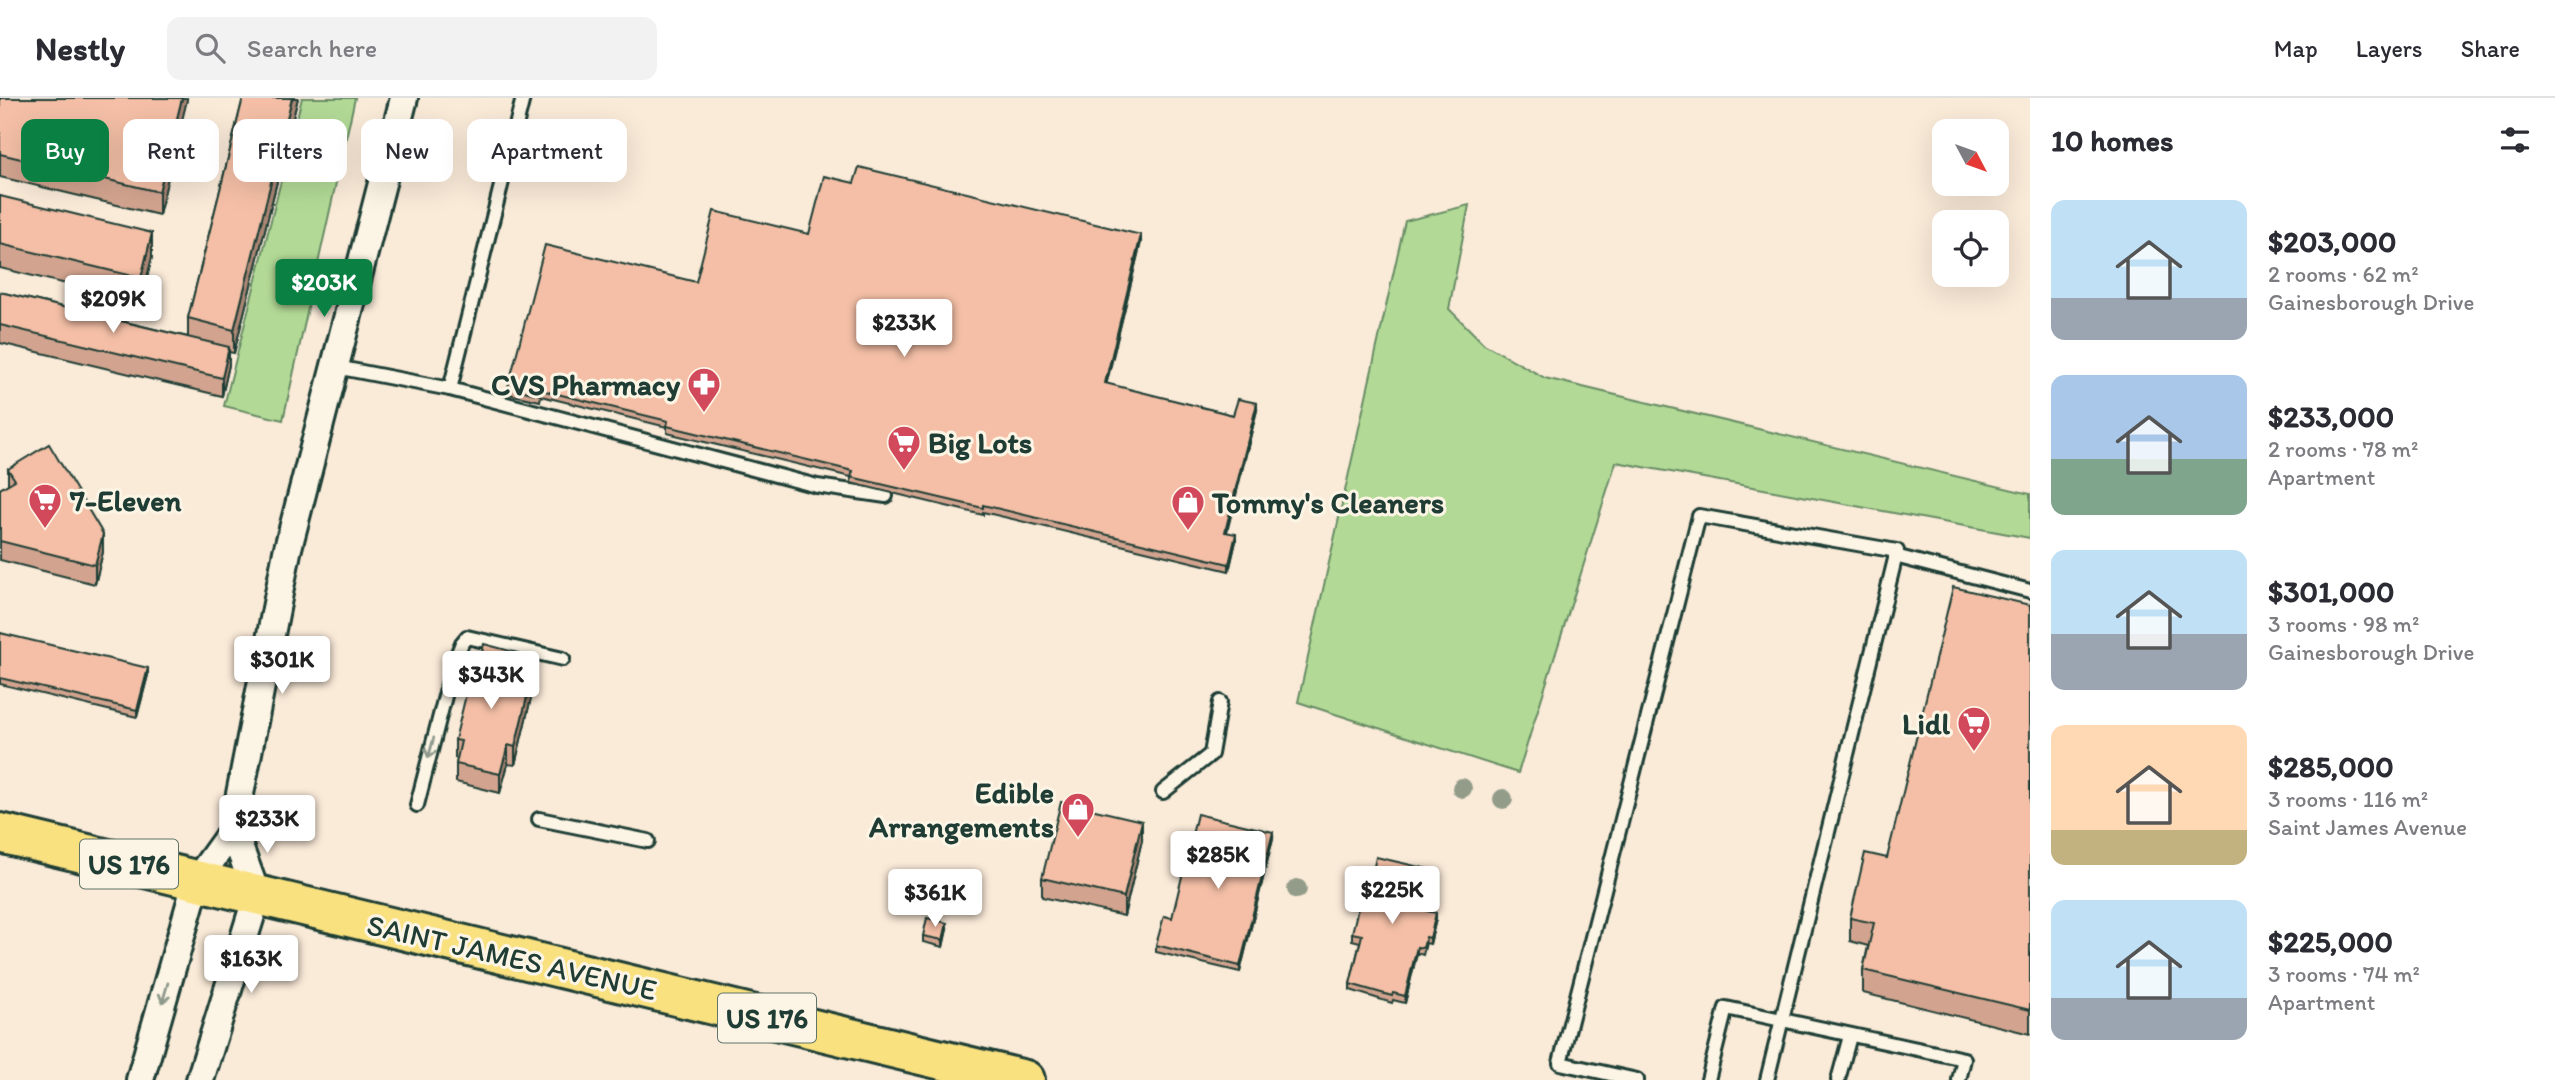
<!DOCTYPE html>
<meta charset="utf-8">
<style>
:root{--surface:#fff;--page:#f2f2f3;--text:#2b2b33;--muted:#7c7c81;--line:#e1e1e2;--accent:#0b8043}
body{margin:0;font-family:Itim,sans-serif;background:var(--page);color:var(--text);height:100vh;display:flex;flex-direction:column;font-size:26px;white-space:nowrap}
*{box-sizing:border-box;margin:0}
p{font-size:23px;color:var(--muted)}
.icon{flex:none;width:38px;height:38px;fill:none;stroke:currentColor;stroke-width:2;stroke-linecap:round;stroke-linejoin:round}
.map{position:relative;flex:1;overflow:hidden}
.drawer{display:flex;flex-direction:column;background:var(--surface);width:525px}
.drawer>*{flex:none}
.top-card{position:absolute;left:21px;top:21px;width:665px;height:63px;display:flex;gap:14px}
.needle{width:46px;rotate:131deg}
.controls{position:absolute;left:1932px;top:21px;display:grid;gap:14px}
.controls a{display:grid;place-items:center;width:77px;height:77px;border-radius:14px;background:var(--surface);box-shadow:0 7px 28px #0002;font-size:35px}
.price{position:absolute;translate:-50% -60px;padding:0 16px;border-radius:7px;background:#fff;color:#222;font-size:23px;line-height:46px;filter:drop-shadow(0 2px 4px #0008)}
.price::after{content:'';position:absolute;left:50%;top:42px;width:21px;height:16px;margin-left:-10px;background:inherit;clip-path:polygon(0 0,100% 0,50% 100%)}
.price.on{background:var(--accent);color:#fff}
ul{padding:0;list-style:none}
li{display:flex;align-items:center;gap:21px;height:175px;padding:0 21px}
li span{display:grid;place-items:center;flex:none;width:196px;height:140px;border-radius:14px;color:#555}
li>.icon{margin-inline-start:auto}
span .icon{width:84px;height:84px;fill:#fffc;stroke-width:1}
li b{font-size:30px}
h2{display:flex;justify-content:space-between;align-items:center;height:84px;padding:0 21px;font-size:30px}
.tag{padding:0 24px;border-radius:14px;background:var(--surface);box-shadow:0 7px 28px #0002;font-size:24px;line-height:63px}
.tag.on{background:var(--accent);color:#fff}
header{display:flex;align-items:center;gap:42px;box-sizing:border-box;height:98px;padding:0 35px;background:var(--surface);border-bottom:2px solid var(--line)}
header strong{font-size:33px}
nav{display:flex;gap:38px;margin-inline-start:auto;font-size:24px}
.search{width:490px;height:63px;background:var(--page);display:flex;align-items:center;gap:18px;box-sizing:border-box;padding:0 24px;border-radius:14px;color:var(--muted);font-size:26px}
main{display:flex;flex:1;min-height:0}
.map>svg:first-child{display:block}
.green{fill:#b2da96;stroke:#688c65;stroke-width:2}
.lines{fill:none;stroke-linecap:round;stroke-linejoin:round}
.service-casing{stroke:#1f3d34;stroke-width:18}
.minor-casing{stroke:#1f3d34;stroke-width:32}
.primary-casing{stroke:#1f3d34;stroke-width:44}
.service{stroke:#fcf5e5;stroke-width:12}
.minor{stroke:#fcf5e5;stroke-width:26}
.primary{stroke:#fae180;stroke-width:38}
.tree{fill:#929c89}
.wall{fill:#d2a48f;stroke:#1f3d34;stroke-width:2}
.shaded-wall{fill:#ab8674;stroke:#1f3d34;stroke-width:2}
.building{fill:#f4bfa6;stroke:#1f3d34;stroke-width:2}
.oneway{stroke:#8e998c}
.labels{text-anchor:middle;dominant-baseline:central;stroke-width:6;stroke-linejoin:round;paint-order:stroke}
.shield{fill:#fcf5e5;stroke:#617469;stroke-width:2}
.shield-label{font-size:28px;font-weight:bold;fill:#1f3d34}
.poi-label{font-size:30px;font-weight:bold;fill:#1f3d34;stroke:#fcf5e5;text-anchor:end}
.street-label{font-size:30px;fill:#1f3d34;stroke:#fcf5e5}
</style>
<header>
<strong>Nestly</strong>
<div class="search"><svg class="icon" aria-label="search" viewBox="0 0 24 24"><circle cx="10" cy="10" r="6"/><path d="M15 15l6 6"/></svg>Search here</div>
<nav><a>Map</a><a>Layers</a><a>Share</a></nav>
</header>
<main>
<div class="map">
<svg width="2030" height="982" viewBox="0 0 2030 982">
<rect width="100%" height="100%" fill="#faead8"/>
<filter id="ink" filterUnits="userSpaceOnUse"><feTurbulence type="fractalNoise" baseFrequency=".0143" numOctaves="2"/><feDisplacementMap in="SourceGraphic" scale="14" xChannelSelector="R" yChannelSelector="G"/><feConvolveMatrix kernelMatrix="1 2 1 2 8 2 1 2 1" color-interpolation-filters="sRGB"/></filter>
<g filter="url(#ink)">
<g class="green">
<polygon points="302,0 355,0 283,322 224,308"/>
<polygon points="1469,107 1449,211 1484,246 1545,280 2030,396 2030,440 1616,364 1518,675 1298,604 1405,123"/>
</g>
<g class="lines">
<defs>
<g id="service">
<polyline points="336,269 450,291 523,0"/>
<polyline points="450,291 817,388 886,398"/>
<polyline points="1895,458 2030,493"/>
<polyline points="1163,694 1211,656 1220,604"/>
<polyline points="417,707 453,567 462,545 467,539 563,561"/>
<polyline points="539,721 648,743"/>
<polyline points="1637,982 1560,965 1699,418 1897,453 1767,982"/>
<polyline points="1708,982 1726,910 1964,961 1959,982"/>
<polyline points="1838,982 1850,938"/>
</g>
<g id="minor">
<polyline points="140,982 197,782 233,732 287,454 404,0"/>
<polyline points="200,982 257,798 233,732"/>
</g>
<polyline id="primary" points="0,735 1025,982"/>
</defs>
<use href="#service" class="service-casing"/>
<use href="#minor" class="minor-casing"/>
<use href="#primary" class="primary-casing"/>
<use href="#service" class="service"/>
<use href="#minor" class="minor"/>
<use href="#primary" class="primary"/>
</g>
<g class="tree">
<circle cx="1462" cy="690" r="10"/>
<circle cx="1503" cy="701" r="10"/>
<circle cx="1297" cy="791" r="10"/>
</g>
<g class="wall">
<polygon points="0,0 187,0 159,117 0,79"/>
<polygon points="243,0 298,0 234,255 229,254 229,267 222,298 0,245 0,194 188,239 188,220"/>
<polygon points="854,85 1141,144 1106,286 1233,317 1257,312 1227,434 1236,443 1229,473 983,414 983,417 851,385 851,379 667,335 667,329 541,298 540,303 508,296 508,289 696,184 809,136"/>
<polygon points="0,98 152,159 141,204 0,170"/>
<polygon points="8,371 103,454 95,486 0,462 0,391 8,386"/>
<polygon points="2030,507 2030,936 1863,895 1863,872 1868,848 1850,843 1850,820 1887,760"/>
<polygon points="0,535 148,577 137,619 0,586"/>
<polygon points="518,573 517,578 531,600 515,667 508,666 500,695 456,684 456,666 457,661 455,660 455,642"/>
<polygon points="1273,740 1240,874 1156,854 1156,847 1172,820"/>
<polygon points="1142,742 1124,818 1042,799 1042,780"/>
<polygon points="1437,779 1428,813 1436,821 1430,846 1426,845 1423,857 1417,855 1405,905 1393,902 1392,905 1350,892 1350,886 1360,844 1352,842 1352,835 1368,796"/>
<polygon points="947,831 943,849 923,844 923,838"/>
</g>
<g class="shaded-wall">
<polygon points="182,0 187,0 187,2 159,117 159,94"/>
<polygon points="292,0 298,0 234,255 234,232"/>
<polygon points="152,135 152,159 141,204 141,180"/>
<polygon points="1141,137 1141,144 1105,292 1105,285"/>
<polygon points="229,249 229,267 222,298 222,280"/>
<polygon points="1257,305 1257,312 1225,440 1225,434"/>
<polygon points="103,436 103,454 95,486 95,467"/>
<polygon points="1236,436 1236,443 1229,473 1229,466"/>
<polygon points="518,555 518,573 512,596 512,577"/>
<polygon points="148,570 148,577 137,619 137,612"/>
<polygon points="531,582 531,600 515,667 515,649"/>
<polygon points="508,647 508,666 500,695 500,676"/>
<polygon points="1142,723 1142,742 1124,818 1124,799"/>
<polygon points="1273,734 1273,740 1240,874 1240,868"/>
<polygon points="1437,773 1437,779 1427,819 1427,813"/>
<polygon points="1436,815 1436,821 1430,846 1430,840"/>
<polygon points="947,825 947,831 943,849 943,842"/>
<polygon points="1417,849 1417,855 1405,905 1405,898"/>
</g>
<g class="building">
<polygon points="0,0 182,0 159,94 0,56"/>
<polygon points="243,0 292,0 234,232 188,220"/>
<polygon points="859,69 1141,137 1105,285 1233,317 1238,301 1257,305 1225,434 1236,436 1229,466 983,407 983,410 851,379 853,373 667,328 668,323 541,292 540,297 508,289 545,147 696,184 714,113 809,136 824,78 854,85"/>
<polygon points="0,98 152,135 141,180 0,146"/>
<polygon points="0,194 229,249 222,280 0,227"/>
<polygon points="49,346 103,436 95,467 0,443 0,391 15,382 8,371"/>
<polygon points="1953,489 2030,507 2030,912 1863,872 1874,825 1850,820 1865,755 1887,760"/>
<polygon points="0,535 148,570 137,612 0,580"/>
<polygon points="484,546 518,555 512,577 531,582 515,649 508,647 500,676 456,666 461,643 455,642 476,556 481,558"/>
<polygon points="1061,704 1142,723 1124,799 1042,780"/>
<polygon points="1197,716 1273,734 1240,868 1156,847 1164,818 1172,820"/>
<polygon points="1376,759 1437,773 1427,813 1436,815 1430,840 1426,839 1423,850 1417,849 1405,898 1393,895 1392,898 1350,886 1362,837 1352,835 1362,794 1368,796"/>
<polygon points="927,820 947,825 943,842 923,838"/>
</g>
<defs><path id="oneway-shaft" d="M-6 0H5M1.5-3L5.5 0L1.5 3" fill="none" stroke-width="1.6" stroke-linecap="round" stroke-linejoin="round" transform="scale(1.75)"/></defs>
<g class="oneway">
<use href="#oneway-shaft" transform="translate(431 650) rotate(105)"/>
<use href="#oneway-shaft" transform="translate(165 895) rotate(106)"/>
</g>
</g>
<defs>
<symbol id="pharmacy-pin" viewBox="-11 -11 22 30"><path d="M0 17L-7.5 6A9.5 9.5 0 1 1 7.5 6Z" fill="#d1495b" stroke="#fcf5e5"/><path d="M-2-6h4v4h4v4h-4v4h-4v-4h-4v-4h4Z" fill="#fff"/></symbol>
<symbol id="supermarket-pin" viewBox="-11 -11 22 30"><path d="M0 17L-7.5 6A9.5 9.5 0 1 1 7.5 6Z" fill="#d1495b" stroke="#fcf5e5"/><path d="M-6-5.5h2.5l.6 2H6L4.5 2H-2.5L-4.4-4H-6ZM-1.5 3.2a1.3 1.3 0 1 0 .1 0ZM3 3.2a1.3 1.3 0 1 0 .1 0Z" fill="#fff"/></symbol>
<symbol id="shop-pin" viewBox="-11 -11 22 30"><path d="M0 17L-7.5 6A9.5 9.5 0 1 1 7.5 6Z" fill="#d1495b" stroke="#fcf5e5"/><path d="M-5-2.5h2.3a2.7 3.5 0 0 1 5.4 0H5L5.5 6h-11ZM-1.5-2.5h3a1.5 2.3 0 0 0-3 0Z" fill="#fff"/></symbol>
</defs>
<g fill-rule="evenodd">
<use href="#pharmacy-pin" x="685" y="267" width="38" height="52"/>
<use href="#supermarket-pin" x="885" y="325" width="38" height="52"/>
<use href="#supermarket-pin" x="26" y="383" width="38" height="52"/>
<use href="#shop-pin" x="1169" y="385" width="38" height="52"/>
<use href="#supermarket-pin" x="1955" y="606" width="38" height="52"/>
<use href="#shop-pin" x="1059" y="692" width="38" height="52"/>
</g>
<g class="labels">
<g class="shield">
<rect x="80" y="741.5" width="98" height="49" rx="5"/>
<rect x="718" y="895.5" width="98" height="49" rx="5"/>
</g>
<g class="shield-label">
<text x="129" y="766">US 176</text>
<text x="767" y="920">US 176</text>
</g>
<g class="poi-label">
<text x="680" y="286">CVS Pharmacy</text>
<text x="928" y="344" text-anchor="start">Big Lots</text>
<text x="70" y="402" text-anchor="start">7-Eleven</text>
<text x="1212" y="404" text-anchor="start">Tommy's Cleaners</text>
<text x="1950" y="625">Lidl</text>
<text x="1054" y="694">Edible<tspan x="1054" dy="34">Arrangements</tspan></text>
</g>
<g class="street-label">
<text transform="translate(512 859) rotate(13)">SAINT JAMES AVENUE</text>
</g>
</g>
</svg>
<div class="controls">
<a><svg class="needle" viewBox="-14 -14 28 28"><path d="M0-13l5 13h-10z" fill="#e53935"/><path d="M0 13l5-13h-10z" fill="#7c7c81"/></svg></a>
<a><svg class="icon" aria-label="locate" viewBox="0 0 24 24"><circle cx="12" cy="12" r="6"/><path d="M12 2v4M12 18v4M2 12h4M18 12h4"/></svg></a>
</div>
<b class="price on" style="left:324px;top:221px">$203K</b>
<b class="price" style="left:113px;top:237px">$209K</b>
<b class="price" style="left:904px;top:261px">$233K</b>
<b class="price" style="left:282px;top:598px">$301K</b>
<b class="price" style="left:491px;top:613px">$343K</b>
<b class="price" style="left:267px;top:757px">$233K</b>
<b class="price" style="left:1218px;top:793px">$285K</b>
<b class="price" style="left:1392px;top:828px">$225K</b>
<b class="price" style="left:935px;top:831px">$361K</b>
<b class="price" style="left:251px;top:897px">$163K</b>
<div class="top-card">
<a class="tag on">Buy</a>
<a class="tag">Rent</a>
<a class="tag">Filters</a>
<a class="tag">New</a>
<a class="tag">Apartment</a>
</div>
</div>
<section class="drawer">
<h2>10 homes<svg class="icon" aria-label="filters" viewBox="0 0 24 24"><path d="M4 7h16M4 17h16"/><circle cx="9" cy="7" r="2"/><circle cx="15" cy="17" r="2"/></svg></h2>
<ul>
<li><span style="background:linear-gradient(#bfe0f5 70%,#9aa5b1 0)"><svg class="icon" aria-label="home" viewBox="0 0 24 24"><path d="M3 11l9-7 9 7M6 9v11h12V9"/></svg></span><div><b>$203,000</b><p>2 rooms · 62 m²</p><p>Gainesborough Drive</p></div></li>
<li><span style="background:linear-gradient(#a9c7e8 60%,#7fa58c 0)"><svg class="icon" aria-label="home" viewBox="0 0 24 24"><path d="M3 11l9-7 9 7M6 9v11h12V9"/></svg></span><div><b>$233,000</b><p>2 rooms · 78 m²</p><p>Apartment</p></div></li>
<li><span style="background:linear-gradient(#bfe0f5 60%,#9aa5b1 0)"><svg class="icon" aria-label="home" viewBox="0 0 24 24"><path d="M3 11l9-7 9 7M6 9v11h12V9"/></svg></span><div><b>$301,000</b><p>3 rooms · 98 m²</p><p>Gainesborough Drive</p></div></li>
<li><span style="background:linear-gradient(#ffd9b3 75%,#c2b280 0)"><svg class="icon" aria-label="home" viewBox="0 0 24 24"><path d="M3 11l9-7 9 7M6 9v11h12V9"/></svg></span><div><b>$285,000</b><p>3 rooms · 116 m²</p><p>Saint James Avenue</p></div></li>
<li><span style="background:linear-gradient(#bfe0f5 70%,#9aa5b1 0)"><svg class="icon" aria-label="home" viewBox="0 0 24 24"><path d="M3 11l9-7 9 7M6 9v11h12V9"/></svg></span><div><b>$225,000</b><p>3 rooms · 74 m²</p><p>Apartment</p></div></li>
</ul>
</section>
</main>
